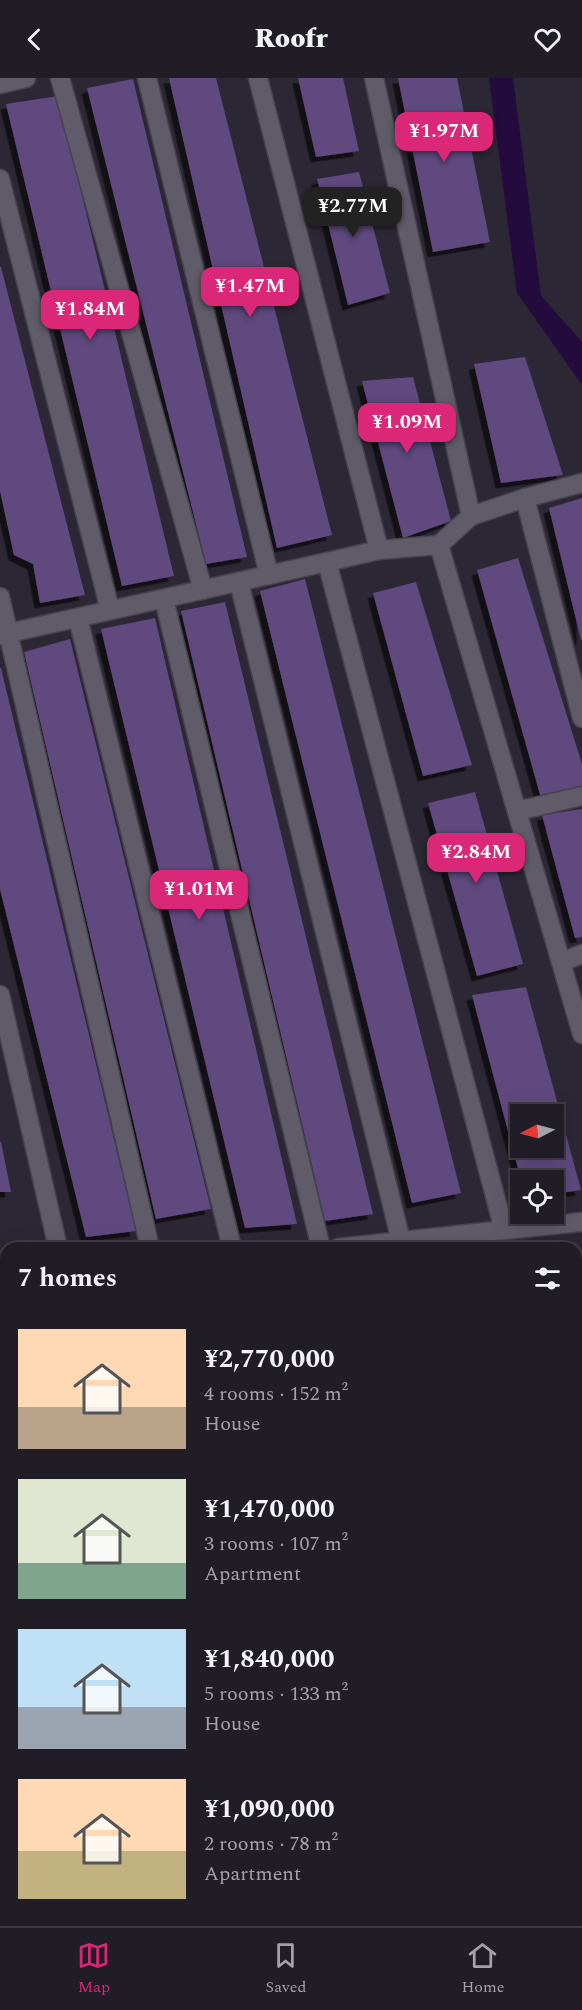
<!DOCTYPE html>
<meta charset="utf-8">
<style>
:root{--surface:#211d27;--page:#2d2a33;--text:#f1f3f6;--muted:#a2a2a7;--line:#3e3b44;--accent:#db2777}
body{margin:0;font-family:Spectral,serif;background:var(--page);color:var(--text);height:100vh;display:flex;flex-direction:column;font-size:22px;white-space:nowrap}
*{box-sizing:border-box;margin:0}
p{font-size:20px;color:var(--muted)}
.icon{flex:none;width:33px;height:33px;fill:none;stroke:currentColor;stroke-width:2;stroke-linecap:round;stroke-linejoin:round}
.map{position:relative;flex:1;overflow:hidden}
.details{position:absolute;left:0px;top:1164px;width:582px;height:684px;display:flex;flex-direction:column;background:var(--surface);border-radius:18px 18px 0 0;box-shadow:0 6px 24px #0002,0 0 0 2px var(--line)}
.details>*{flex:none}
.needle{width:39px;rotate:264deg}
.controls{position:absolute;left:510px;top:1026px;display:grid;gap:12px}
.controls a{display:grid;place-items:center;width:54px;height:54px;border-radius:0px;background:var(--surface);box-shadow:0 6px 24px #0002,0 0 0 2px var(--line);font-size:30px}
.price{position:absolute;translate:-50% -51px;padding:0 14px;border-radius:12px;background:var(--accent);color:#fff;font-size:20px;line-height:39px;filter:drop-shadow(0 2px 3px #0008)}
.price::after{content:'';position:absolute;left:50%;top:36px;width:18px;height:14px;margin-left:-9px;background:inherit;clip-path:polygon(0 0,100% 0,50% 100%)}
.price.current{background:#222;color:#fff}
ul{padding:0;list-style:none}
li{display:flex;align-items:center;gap:18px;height:150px;padding:0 18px}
li span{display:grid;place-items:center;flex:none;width:168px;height:120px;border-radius:0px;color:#555}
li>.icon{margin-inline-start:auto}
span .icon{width:72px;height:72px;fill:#fffc;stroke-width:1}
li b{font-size:26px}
h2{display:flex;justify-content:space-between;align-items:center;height:72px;padding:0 18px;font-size:26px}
header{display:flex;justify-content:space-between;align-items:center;height:78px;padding:0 18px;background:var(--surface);font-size:27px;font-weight:800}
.tabs{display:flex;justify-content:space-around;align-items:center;height:84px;border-top:2px solid var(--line);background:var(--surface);font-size:16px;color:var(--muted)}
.tabs a{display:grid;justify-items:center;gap:3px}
.tabs .current{color:var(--accent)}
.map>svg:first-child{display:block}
.water{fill:#240b3d}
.building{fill:#5e487e;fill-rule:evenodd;filter:url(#shadow)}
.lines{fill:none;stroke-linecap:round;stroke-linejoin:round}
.minor-casing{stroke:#46434d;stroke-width:21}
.minor{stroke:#605b69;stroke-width:18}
</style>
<header><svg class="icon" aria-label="back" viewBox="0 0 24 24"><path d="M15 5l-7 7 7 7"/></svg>Roofr<svg class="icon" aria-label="heart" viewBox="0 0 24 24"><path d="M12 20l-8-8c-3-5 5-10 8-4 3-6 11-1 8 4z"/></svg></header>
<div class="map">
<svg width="582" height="1848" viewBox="0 0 582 1848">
<defs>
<filter id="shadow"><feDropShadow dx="-5.5" dy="5.5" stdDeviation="0" flood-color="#0009"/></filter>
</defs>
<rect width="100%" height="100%" fill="#2c2734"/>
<g class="water">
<polygon points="489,0 513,0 541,218 582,264 582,307 517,215"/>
<polygon points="582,1263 582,1404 576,1405 576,1264"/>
<rect x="0" y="1332" width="6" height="70"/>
</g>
<g class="building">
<polygon points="169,0 216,0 332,457 277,470"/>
<polygon points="298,0 343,0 359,73 316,79"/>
<polygon points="398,0 457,0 490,164 433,174"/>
<polygon points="133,1 247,479 206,486 87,10"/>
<polygon points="58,18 174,498 122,508 6,26"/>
<polygon points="359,94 390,215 348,227 317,101"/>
<polygon points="0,189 1,189 85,517 40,525 33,486 14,477 0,413"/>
<polygon points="525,279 563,397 501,405 474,286"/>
<polygon points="413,299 451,443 403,460 362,303"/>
<polygon points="582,420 582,562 581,562 549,430"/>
<polygon points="518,480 582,686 582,709 541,720 477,492"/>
<polygon points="305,501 461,1115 412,1125 260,513"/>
<polygon points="416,504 472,687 423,698 373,515"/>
<polygon points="225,524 373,1136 325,1143 181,533"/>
<polygon points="155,540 297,1146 245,1150 101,551"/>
<polygon points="70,561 211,1131 156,1141 24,574"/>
<polygon points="0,590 1,590 136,1153 86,1159 0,811"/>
<polygon points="475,714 523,886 477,898 428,725"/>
<polygon points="582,731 582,859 575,860 542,737"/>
<path d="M526 909 581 1112 554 1116V1102H521L472 917ZM520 1036H554V1070H520Z"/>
<polygon points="0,1064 1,1064 11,1114 0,1114"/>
</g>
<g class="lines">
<defs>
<g id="minor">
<polyline points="60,0 203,512"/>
<polyline points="147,0 269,497"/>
<polyline points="258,0 379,472 327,484 504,1152 338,1170"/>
<polyline points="374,0 471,438 439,467"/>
<polyline points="0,6 26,0"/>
<polyline points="0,101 110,532"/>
<polyline points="525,420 582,405"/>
<polyline points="471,438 525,420 582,640"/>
<polyline points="379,472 439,467 582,956"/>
<polyline points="239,504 401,1163"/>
<polyline points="0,519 150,1170"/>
<polyline points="164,521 321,1170"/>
<polyline points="78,540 232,1170"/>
<polyline points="0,557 327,484"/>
<polyline points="517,733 582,718"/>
<polyline points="561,884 582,876"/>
<polyline points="0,917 58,1170"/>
<polyline points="504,1152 582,1144"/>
<polyline points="0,1206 6,1205"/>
</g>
</defs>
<use href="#minor" class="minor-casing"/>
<use href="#minor" class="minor"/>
</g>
</svg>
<div class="controls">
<a><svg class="needle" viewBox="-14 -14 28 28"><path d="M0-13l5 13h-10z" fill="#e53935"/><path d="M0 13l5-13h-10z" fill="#a2a2a7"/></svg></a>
<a><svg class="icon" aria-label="locate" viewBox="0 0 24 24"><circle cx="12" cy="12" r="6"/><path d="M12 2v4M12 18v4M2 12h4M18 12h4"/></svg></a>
</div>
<b class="price" style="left:444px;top:85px">¥1.97M</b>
<b class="price current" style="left:353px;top:160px">¥2.77M</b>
<b class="price" style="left:250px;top:240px">¥1.47M</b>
<b class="price" style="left:90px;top:263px">¥1.84M</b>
<b class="price" style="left:407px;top:376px">¥1.09M</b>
<b class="price" style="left:476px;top:806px">¥2.84M</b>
<b class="price" style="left:199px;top:843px">¥1.01M</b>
<section class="details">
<h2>7 homes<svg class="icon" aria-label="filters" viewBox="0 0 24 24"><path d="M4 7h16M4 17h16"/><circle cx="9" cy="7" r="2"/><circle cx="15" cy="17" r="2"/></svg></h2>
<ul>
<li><span style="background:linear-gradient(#ffd9b3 65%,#b9a48a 0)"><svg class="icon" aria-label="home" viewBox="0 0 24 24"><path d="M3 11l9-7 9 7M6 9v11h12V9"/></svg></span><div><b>¥2,770,000</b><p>4 rooms · 152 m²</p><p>House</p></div></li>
<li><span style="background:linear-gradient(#dfe7d0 70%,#7fa58c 0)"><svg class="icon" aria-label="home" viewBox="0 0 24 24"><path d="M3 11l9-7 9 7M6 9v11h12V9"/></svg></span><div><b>¥1,470,000</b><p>3 rooms · 107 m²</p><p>Apartment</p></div></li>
<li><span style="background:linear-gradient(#bfe0f5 65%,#9aa5b1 0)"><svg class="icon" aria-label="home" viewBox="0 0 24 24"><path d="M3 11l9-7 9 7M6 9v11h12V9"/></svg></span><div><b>¥1,840,000</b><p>5 rooms · 133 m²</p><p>House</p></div></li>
<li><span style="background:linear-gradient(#ffd9b3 60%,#c2b280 0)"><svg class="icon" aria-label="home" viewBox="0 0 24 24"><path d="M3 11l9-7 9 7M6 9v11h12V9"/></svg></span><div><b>¥1,090,000</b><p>2 rooms · 78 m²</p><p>Apartment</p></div></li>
</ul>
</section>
</div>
<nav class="tabs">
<a class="current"><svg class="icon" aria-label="map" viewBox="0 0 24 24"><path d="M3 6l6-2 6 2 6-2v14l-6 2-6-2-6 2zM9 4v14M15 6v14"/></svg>Map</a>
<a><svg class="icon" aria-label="saved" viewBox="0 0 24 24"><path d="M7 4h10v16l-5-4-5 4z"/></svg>Saved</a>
<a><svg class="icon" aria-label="home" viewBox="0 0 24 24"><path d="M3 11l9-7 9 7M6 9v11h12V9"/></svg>Home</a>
</nav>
